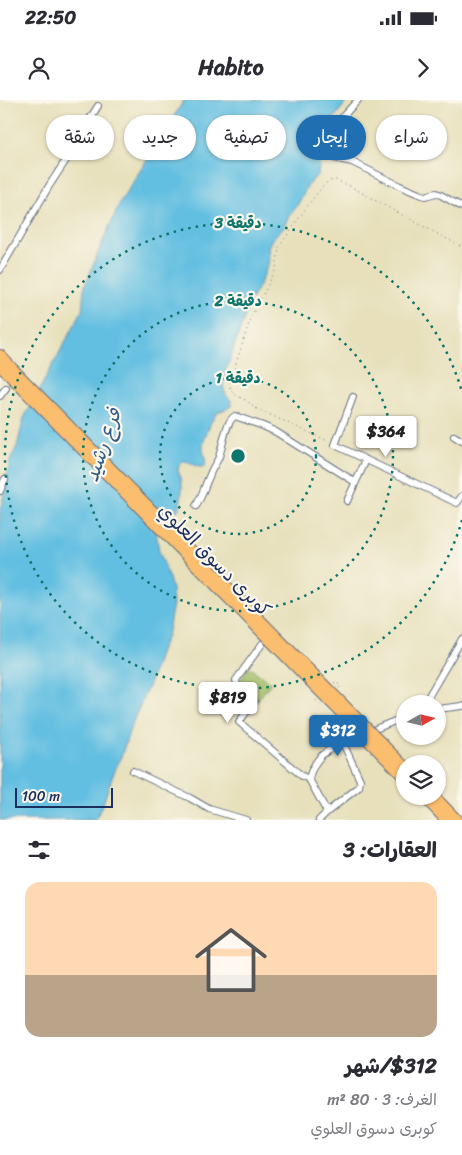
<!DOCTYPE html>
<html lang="ar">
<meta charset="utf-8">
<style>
:root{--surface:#fff;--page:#f7f7f7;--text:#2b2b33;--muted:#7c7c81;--line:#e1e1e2;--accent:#1f6fb2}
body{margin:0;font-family:Sriracha,"Playpen Sans Arabic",sans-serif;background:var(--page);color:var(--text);direction:rtl;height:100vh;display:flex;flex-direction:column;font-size:19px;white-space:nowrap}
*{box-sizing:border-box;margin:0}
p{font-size:16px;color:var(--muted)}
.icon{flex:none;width:28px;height:28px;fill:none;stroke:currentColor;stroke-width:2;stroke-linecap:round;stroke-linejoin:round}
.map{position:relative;height:720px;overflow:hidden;direction:ltr}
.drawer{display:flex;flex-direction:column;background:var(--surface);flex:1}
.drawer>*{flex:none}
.hud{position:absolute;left:15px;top:15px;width:432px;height:45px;direction:rtl;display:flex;gap:10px}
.needle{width:32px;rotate:82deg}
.tools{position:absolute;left:396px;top:595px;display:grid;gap:10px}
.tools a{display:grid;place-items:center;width:50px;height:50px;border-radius:50%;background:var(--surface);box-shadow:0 1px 4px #0004;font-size:25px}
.scale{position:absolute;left:15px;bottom:12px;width:98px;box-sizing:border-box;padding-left:5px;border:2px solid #1b2f5e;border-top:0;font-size:14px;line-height:18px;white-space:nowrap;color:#1b2f5e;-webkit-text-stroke:4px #fbf7ec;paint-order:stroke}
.price{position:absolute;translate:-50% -42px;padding:0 11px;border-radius:5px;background:#fff;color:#222;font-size:16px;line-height:32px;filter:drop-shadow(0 1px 2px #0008)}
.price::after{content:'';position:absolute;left:50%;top:30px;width:15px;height:11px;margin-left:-8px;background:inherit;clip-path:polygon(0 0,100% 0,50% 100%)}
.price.selected{background:var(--accent);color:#fff}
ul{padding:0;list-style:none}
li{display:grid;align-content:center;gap:10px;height:265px;padding:0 25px}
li+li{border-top:1px solid var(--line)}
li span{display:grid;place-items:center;height:155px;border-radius:15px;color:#555}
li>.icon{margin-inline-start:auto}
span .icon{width:90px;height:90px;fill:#fffc;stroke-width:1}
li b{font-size:21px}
h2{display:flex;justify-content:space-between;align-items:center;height:60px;padding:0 25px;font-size:21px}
.tag{padding:0 18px;border-radius:22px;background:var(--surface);box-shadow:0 1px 4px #0004;font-size:18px;line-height:45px}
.tag.selected{background:var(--accent);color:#fff}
.status{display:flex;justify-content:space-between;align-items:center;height:35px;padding:0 25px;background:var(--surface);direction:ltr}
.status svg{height:14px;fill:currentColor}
header{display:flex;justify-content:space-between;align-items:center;height:65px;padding:0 25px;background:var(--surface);font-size:22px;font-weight:700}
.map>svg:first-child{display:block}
.green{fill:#a1be66;stroke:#5e7662}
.water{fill:#63bfe1;stroke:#3f77a0}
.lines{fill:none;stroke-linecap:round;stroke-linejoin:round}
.minor-casing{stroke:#626d7f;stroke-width:8}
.highway-casing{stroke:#626d7f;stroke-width:12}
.path{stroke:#626d7f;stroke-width:1;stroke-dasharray:1 4;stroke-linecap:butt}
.minor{stroke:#fff;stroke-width:6}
.highway{stroke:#fbbd6e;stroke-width:10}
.highway-bridge-casing{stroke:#626d7f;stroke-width:12;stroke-linecap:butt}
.highway-bridge{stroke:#fbbd6e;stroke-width:10}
.ring{fill:none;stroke:#0f766e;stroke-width:2.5;stroke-dasharray:2.5 5}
.labels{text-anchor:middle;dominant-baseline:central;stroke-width:4.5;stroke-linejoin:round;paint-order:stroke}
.street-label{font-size:19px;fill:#1b2f5e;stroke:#fbf7ec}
.water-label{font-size:20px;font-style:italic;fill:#315a85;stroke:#fbf7ec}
.centre{fill:#0f766e;stroke:#fbf7ec;stroke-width:2.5}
.ring-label{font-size:15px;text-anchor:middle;font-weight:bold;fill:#0f766e;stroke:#fbf7ec;stroke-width:4.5;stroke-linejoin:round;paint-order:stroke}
</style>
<div class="status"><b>22:50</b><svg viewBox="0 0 49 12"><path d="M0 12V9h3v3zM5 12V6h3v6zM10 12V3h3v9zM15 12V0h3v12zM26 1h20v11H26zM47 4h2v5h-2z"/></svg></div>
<header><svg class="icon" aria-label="forward" viewBox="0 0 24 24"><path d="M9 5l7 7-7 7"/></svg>Habito<svg class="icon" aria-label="person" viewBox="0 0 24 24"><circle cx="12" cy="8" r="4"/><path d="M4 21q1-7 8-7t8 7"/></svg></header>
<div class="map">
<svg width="462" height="720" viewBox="0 0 462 720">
<rect width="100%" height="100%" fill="#fbf7ec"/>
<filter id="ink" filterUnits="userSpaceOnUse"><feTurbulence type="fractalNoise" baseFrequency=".02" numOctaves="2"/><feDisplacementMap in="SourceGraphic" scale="10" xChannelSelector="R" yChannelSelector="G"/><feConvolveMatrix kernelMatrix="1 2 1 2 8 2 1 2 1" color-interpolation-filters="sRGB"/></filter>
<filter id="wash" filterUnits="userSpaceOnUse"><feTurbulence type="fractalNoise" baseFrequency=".0096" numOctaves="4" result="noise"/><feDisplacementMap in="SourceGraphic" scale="20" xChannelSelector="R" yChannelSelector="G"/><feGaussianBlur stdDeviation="1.12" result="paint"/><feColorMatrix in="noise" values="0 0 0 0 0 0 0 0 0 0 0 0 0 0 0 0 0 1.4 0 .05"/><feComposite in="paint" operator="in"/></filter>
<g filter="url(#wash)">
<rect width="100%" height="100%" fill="#e7e0bb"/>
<polygon class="green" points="249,567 271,583 256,602 237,585"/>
<path class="water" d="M184 0H348L327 27 318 46V52L319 68 318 74 308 85 297 106 289 116 283 128 272 139 268 147 269 158 268 165 260 184 251 199 225 273 223 286 226 295 231 300V306C227 310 222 309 217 313 212 317 203 340 203 347 203 354 207 360 205 367 197 369 190 361 182 362 180 364 179 366 178 369 178 371 180 376 181 377 183 387 182 401 178 410L167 412 162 414 156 427 157 439 159 451 168 475 172 489 173 504 167 536 160 551 150 582 131 626 121 657 113 675 102 706 95 720H0V408L2 404 10 361 17 346 24 318 82 211 84 188 101 145 120 103Z"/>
</g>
<g filter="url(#ink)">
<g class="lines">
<defs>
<g id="minor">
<polyline points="358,0 345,14 324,46 325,51 334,58 352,62 400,86 419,94 425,96 436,93 439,94 462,107"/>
<polyline points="0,170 49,86 68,57 82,31 98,6"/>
<polyline points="0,296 6,288"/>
<polyline points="353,297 335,345 457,403 462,396"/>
<polyline points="454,336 462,341"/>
<polyline points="0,391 5,379"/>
<polyline points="347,401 366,360"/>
<path d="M196 406C202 397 204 387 209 377 211 370 215 365 218 359 223 348 225 321 235 316L263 326 276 332 355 382"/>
<polyline points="262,544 236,580 237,586 254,602 239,622 302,676 309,679"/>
<polyline points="424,604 462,539"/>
<polyline points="438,609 462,606"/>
<polyline points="133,671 190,698 209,709 246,720"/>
<path d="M327 712 309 679C311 670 315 662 322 655 332 647 345 642 357 637 373 630 389 623 405 617"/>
<polyline points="319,720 327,712 359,687 360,680 343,643"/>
</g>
<g id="highway">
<polyline points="0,255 14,270"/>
<polyline points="0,266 10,276"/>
<polyline points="423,696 446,720"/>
<polyline points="434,696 457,720"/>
</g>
</defs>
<use href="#minor" class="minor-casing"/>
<use href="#highway" class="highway-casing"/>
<g class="path">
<path d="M330 342 255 308C252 306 249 302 245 300 236 294 229 295 230 282L250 220 258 203 266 189 276 169 279 147 308 105 324 85 329 81 336 80 350 86 378 102 462 147"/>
<polyline points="334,583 336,582 341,586 339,588"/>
<polyline points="317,600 316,601 320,605 321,604"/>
</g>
<use href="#minor" class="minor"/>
<use href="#highway" class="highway"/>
<defs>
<g id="highway-bridge">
<polyline points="14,270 405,667"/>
<polyline points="10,276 405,678"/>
</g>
</defs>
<use href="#highway-bridge" class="highway-bridge-casing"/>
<use href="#highway-bridge" class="highway-bridge"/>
</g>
</g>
<g class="ring">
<circle cx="238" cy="356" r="78"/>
<circle cx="238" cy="356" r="155"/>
<path d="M462 420A233 233 0 1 1 462 292"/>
</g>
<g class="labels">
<g class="street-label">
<text transform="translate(215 460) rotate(45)">كوبرى دسوق العلوي</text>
</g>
<g class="water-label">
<text transform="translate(103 345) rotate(-71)">فرع رشيد</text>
</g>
</g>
<circle cx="238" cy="356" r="8" class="centre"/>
<g class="ring-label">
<text x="238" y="128">3 دقيقة</text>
<text x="238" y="206">2 دقيقة</text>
<text x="238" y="283">1 دقيقة</text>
</g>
</svg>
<div class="tools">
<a><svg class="needle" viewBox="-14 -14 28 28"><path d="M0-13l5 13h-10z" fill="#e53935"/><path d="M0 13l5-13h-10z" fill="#7c7c81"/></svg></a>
<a><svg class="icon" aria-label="layers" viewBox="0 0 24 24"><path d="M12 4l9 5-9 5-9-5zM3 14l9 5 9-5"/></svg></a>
</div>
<div class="scale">100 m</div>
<b class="price" style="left:386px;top:358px">$364</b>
<b class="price" style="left:228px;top:624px">$819</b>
<b class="price selected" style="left:338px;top:657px">$312</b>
<div class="hud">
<a class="tag">شراء</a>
<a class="tag selected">إيجار</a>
<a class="tag">تصفية</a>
<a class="tag">جديد</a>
<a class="tag">شقة</a>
</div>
</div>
<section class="drawer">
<h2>العقارات: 3<svg class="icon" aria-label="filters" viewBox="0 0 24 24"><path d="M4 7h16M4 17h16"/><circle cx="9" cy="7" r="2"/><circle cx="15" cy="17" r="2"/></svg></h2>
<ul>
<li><span style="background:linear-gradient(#ffd9b3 60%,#b9a48a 0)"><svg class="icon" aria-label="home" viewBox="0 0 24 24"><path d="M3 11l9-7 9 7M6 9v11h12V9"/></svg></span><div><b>$312/شهر</b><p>الغرف: 3 · 80 m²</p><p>كوبرى دسوق العلوي</p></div></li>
</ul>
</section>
